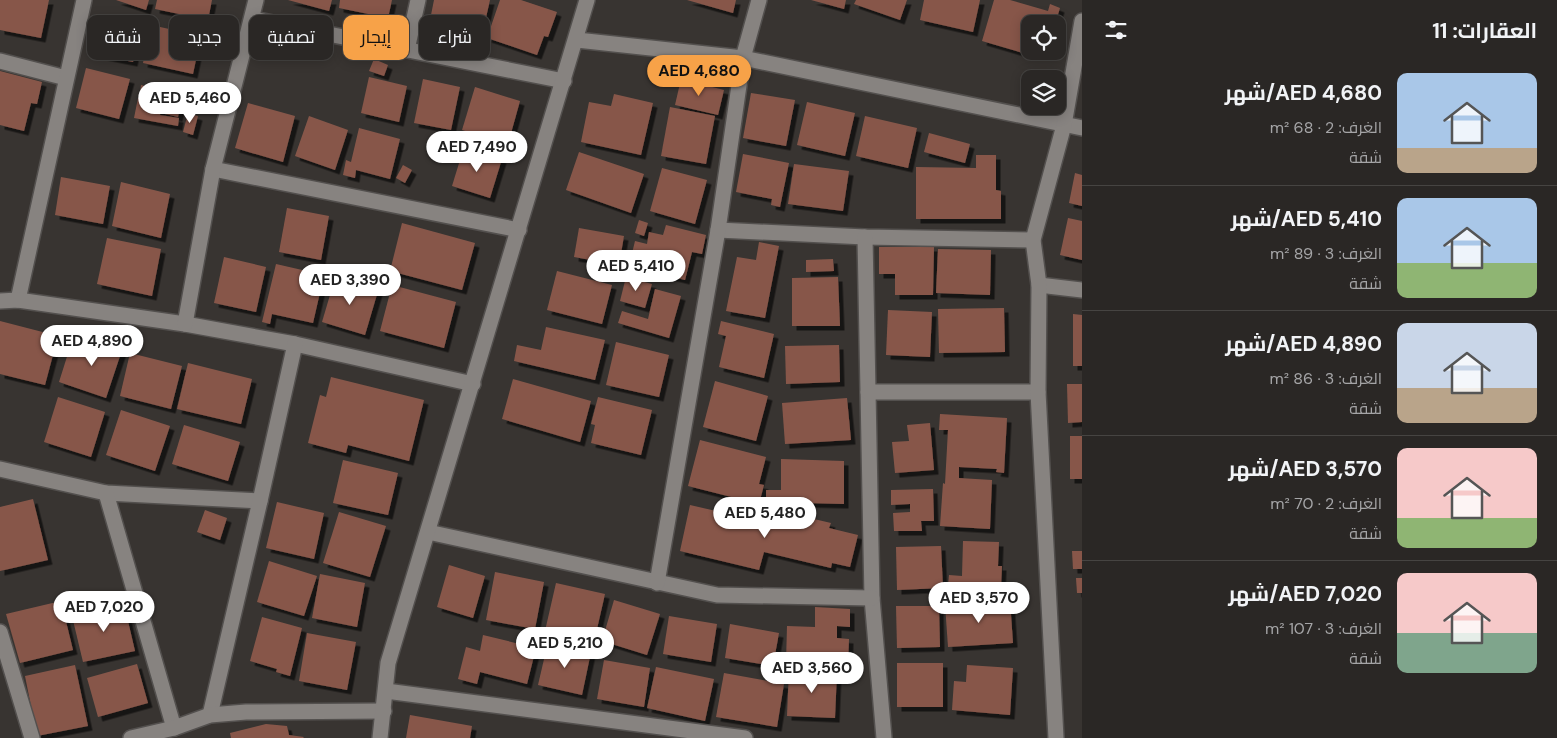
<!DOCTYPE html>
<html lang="ar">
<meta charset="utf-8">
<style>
:root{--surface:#2a2725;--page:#322f2d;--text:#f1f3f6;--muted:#a5a5a7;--line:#464442;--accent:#f7a248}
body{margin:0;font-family:"DM Sans",Cairo,sans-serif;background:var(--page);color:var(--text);direction:rtl;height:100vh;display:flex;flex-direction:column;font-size:19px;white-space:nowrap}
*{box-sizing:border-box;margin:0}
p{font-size:16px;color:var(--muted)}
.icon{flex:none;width:28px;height:28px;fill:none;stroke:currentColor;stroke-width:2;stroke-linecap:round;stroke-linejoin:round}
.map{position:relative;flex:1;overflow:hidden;direction:ltr}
.panel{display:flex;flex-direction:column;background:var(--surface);width:475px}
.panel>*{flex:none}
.hud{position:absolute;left:15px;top:15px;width:475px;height:45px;direction:rtl;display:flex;gap:10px}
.controls{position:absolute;left:1021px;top:15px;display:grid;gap:10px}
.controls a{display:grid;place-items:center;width:45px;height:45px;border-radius:10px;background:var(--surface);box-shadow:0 2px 12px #0003,0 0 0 1px var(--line);font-size:25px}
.price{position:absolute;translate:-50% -42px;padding:0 11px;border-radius:18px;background:#fff;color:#222;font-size:16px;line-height:32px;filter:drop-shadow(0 1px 2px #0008)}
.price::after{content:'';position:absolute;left:50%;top:30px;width:15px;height:11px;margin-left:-8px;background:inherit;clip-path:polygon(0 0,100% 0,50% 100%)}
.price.selected{background:var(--accent);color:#111}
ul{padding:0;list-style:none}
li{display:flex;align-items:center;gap:15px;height:125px;padding:0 20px}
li+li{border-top:1px solid var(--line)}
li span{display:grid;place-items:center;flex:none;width:140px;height:100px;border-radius:10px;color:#555}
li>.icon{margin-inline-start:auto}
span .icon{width:60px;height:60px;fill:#fffc;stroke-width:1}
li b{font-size:21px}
h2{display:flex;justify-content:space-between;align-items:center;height:60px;padding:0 20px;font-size:21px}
.chip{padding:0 18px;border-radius:10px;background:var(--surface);box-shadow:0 2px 12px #0003,0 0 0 1px var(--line);font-size:18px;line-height:45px}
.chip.selected{background:var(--accent);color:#111}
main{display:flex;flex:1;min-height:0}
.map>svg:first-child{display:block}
.building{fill:#87574a;filter:url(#shadow)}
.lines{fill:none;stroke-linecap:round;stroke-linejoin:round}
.minor-casing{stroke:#53504e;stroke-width:18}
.minor{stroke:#878380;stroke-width:15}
</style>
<main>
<section class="panel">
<h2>العقارات: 11<svg class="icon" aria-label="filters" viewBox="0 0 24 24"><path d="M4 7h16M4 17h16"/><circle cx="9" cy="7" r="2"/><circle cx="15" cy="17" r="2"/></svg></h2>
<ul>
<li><span style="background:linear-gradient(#a9c7e8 75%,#b9a48a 0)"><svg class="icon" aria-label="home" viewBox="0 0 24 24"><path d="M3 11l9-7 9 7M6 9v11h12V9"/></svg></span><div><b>AED 4,680/شهر</b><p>الغرف: 2 · 68 m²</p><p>شقة</p></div></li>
<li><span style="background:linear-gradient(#a9c7e8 65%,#8fb573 0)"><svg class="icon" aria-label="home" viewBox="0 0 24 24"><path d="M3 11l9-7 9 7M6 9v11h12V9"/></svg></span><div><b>AED 5,410/شهر</b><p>الغرف: 3 · 89 m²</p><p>شقة</p></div></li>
<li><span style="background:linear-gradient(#c9d6e8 65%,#b9a48a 0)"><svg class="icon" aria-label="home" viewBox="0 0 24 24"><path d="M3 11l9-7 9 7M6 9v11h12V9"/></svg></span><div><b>AED 4,890/شهر</b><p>الغرف: 3 · 86 m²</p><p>شقة</p></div></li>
<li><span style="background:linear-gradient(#f6c9c9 70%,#8fb573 0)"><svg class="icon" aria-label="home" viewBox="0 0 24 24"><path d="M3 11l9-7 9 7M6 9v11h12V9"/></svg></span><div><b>AED 3,570/شهر</b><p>الغرف: 2 · 70 m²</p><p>شقة</p></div></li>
<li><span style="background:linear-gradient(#f6c9c9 60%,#7fa58c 0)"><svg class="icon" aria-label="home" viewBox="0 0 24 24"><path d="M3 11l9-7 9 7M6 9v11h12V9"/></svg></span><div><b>AED 7,020/شهر</b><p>الغرف: 3 · 107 m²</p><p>شقة</p></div></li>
</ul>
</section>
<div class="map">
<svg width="1082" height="738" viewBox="0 0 1082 738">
<defs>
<filter id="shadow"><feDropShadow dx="4.5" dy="4.5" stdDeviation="0" flood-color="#0009"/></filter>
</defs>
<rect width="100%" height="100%" fill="#383431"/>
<g class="building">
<polygon points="0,0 49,0 41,38 0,30"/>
<polygon points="116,0 149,0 146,10"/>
<polygon points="157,0 212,0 208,20 155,9"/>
<polygon points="288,0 332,0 329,11"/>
<polygon points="340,0 392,0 388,18 339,8"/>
<polygon points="434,0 490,0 480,44 442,35 446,18 431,15"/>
<polygon points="500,0 521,0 557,12 548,37 544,36 537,55 487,38"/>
<polygon points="687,0 736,0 733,13"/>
<polygon points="811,0 846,0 844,9"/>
<polygon points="856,0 907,0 900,20 854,4"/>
<polygon points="924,0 980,0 973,32 920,20"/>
<polygon points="994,0 1010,0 1048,11 1050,4 1060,8 1055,24 1030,24 1030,51 1035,51 1033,56 982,41"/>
<polygon points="96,14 141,22 133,62 88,53"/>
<polygon points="151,25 201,36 193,74 143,63"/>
<polygon points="374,59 388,65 384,76 369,71"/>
<polygon points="86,68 130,79 119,119 76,108"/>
<polygon points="0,71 42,82 37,104 31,103 24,131 0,125"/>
<polygon points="369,77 407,86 399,122 361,113"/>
<polygon points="423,79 460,87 451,130 414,123"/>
<polygon points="681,79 724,90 718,115 675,105"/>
<polygon points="141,85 183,95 178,117 161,113 165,99 140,93"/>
<polygon points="475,87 520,101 508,144 462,130"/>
<polygon points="751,93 795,100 786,146 743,138"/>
<polygon points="614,94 653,103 641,155 581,142 589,102 611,106"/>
<polygon points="138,98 162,103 160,115 179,118 178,126 134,118"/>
<polygon points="807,102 855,113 845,156 797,145"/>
<polygon points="248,103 295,116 283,162 235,148"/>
<polygon points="670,107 715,116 706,164 661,156"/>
<polygon points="188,113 198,116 193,135 183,132"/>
<polygon points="309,116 348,130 335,170 295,156"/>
<polygon points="865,116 917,128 908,168 856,156"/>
<polygon points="359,128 400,139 390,179 356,170 355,178 343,175 346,160 351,162"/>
<polygon points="929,133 970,144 965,163 924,152"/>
<polygon points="464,147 502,159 490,198 452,186"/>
<polygon points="579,152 644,174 631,213 566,190"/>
<polygon points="743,154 789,163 780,207 771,205 772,199 736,192"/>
<polygon points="976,155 996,155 996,190 1001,191 1001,219 916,219 916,167 976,168"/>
<polygon points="794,164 849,171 843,211 788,204"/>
<polygon points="403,165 412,170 405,183 396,178"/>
<polygon points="662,168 707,180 695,224 650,211"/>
<polygon points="1075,173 1082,175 1082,206 1069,203"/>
<polygon points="61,177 110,186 103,224 55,215"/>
<polygon points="121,182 170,194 161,238 112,226"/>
<polygon points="287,208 329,216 321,260 279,252"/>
<polygon points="1068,218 1082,221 1082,260 1060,255"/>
<polygon points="639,220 648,223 644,236 635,233"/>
<polygon points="402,223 475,243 462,290 390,271"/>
<polygon points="666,225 706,235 702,254 692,252 685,280 629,266 635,241 647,244 649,232 663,235"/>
<polygon points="579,228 624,236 619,265 574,257"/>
<polygon points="107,238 161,249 152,296 97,284"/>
<polygon points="759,242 779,246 765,318 726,311 737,257 756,260"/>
<polygon points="879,247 934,247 933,295 895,295 895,274 879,274"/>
<polygon points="938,249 991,250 990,295 936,293"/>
<polygon points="224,257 266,267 256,312 214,303"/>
<polygon points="833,259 834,271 806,272 806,260"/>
<polygon points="276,264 324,275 313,323 272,314 270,324 262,322"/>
<polygon points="557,271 612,285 602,324 547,310"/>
<polygon points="626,277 652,284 645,308 620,301"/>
<polygon points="838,277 840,326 792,326 792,278"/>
<polygon points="335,278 378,291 365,335 322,322"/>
<polygon points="392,285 456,302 444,348 380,331"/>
<polygon points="655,289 681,296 669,338 618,323 622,311 648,319"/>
<polygon points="1004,308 1005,352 939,353 938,309"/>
<polygon points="888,310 932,312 930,357 886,355"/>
<polygon points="1073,314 1082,315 1082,366 1073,366"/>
<polygon points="0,321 58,336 45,385 0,374"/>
<polygon points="721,321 774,334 764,378 719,367 726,336 718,334"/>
<polygon points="546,327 605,340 595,380 514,361 517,345 541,350"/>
<polygon points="90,337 123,347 106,398 59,382 71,344 86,349"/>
<polygon points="616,342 669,355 659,397 606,385"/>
<polygon points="839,345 840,382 786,384 785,346"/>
<polygon points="130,353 182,366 171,409 120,396"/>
<polygon points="188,363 252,379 241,424 177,409"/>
<polygon points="331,377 424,400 409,461 348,445 346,453 308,443 320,395 326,397"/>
<polygon points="513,379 591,401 580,442 502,419"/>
<polygon points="715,381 768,396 756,441 703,427"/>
<polygon points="1067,384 1082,384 1082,422 1068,423"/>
<polygon points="58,397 105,412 91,457 44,442"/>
<polygon points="598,397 652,410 641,455 591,443 595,425 591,424"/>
<polygon points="847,398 851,440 785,444 782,403"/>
<polygon points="121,410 170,426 155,471 106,455"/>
<polygon points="940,414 1007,418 1004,473 996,472 997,469 959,467 959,478 992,480 990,529 940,526 943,483 945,484 948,430 939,430"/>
<polygon points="930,423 934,470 895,473 892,442 909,441 907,425"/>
<polygon points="184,425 240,442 228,481 172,464"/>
<rect x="1070" y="436" width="12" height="43"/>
<polygon points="700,440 766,457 759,484 764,485 759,504 688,486"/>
<polygon points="781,459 844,461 844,504 766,502 766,490 781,490"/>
<polygon points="343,460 398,473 388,515 333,503"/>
<polygon points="933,489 934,521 921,521 922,531 894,531 893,513 910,512 910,504 891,505 891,490"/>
<polygon points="33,499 48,560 0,571 0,507"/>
<polygon points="277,502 324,513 314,559 266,548"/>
<polygon points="690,505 768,523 771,509 831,523 829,528 858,535 850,567 832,563 831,568 764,552 759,570 680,551"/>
<polygon points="205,510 227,518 220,540 197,532"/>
<polygon points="339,512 386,526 370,577 323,563"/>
<polygon points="963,541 999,542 998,566 1002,566 1001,588 948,586 949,575 962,576"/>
<polygon points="941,546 943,588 897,590 896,547"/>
<polygon points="1072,551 1082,551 1082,569 1073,569"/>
<polygon points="269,561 317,576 304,616 257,602"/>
<polygon points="449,565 485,576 473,618 437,607"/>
<polygon points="495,572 544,582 535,629 486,620"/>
<polygon points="320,574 365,583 357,627 312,618"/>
<polygon points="1076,578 1082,578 1082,593 1077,593"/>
<polygon points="556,583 605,594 594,642 545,631"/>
<polygon points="614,600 660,614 647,655 602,641"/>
<polygon points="1010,600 1013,643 948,647 945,604"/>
<polygon points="61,601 73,650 20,663 6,614"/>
<polygon points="124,604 135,651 83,662 72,616"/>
<polygon points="896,606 939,606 940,647 897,648"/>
<polygon points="815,607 850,609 850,627 837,626 837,638 849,639 848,665 786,663 787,626 815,627"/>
<polygon points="669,616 717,624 711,662 663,654"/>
<polygon points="262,617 302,628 290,676 276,672 277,669 250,661"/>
<polygon points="730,624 779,633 773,666 725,658"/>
<polygon points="307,633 356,642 347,690 299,681"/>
<polygon points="483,635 536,648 527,684 480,672 477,684 458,679 466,647 480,651"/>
<polygon points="548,642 591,652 582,695 538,685"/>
<polygon points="604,660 650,668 644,707 597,699"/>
<rect x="897" y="663" width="46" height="44"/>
<polygon points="137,664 148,703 98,717 87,678"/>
<polygon points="75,665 88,726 37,736 25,676"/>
<polygon points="967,665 1013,668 1010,715 952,710 954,681 966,682"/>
<polygon points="656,667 714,679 705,721 647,708"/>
<polygon points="789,670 837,672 835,718 787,716"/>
<polygon points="724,673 784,684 777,727 716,717"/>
<polygon points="410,715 472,726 470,738 406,738"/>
<polygon points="266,724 287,726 289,735 304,737 303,738 231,738 230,733"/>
</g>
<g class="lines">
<defs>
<g id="minor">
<polyline points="253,19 564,81"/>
<polyline points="577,40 743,58 1082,128"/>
<polyline points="407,50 418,0"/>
<polyline points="0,61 66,78"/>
<polyline points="213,169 519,230"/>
<polyline points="718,230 865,237 1033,240"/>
<polyline points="865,237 872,598 884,738"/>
<polyline points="1039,285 1082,290"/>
<polyline points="18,300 84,0"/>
<polyline points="0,301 18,300 185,324 295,344 473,384"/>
<polyline points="185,324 213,169 256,0"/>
<polyline points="868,392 1038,392"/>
<polyline points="0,469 106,493 260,501"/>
<polyline points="106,493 174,728"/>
<polyline points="428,532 717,595 872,598"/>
<polyline points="657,583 718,230 743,58 759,0"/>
<polyline points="0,632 32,738"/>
<polyline points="386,691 745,738"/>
<polyline points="210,715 260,501 295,344"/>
<polyline points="131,738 174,728 210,715 246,712 384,711"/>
<polyline points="380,738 388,663 587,0"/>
<polyline points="1056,738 1038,392 1039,285 1033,240 1064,125 1082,21"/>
</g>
</defs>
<use href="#minor" class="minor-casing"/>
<use href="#minor" class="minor"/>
</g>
</svg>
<div class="controls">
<a><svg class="icon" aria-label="locate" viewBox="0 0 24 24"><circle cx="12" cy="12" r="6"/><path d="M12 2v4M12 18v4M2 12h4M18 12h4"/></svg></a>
<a><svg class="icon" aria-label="layers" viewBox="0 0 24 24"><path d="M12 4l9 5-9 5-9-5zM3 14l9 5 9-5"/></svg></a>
</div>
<b class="price selected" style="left:699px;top:97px">AED 4,680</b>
<b class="price" style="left:190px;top:124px">AED 5,460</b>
<b class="price" style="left:477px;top:173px">AED 7,490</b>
<b class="price" style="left:636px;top:292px">AED 5,410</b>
<b class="price" style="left:350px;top:306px">AED 3,390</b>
<b class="price" style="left:92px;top:367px">AED 4,890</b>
<b class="price" style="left:765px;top:539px">AED 5,480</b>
<b class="price" style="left:979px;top:624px">AED 3,570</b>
<b class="price" style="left:104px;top:633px">AED 7,020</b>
<b class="price" style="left:565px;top:669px">AED 5,210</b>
<b class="price" style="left:812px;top:694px">AED 3,560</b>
<div class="hud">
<a class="chip">شراء</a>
<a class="chip selected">إيجار</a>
<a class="chip">تصفية</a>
<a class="chip">جديد</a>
<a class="chip">شقة</a>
</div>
</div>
</main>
